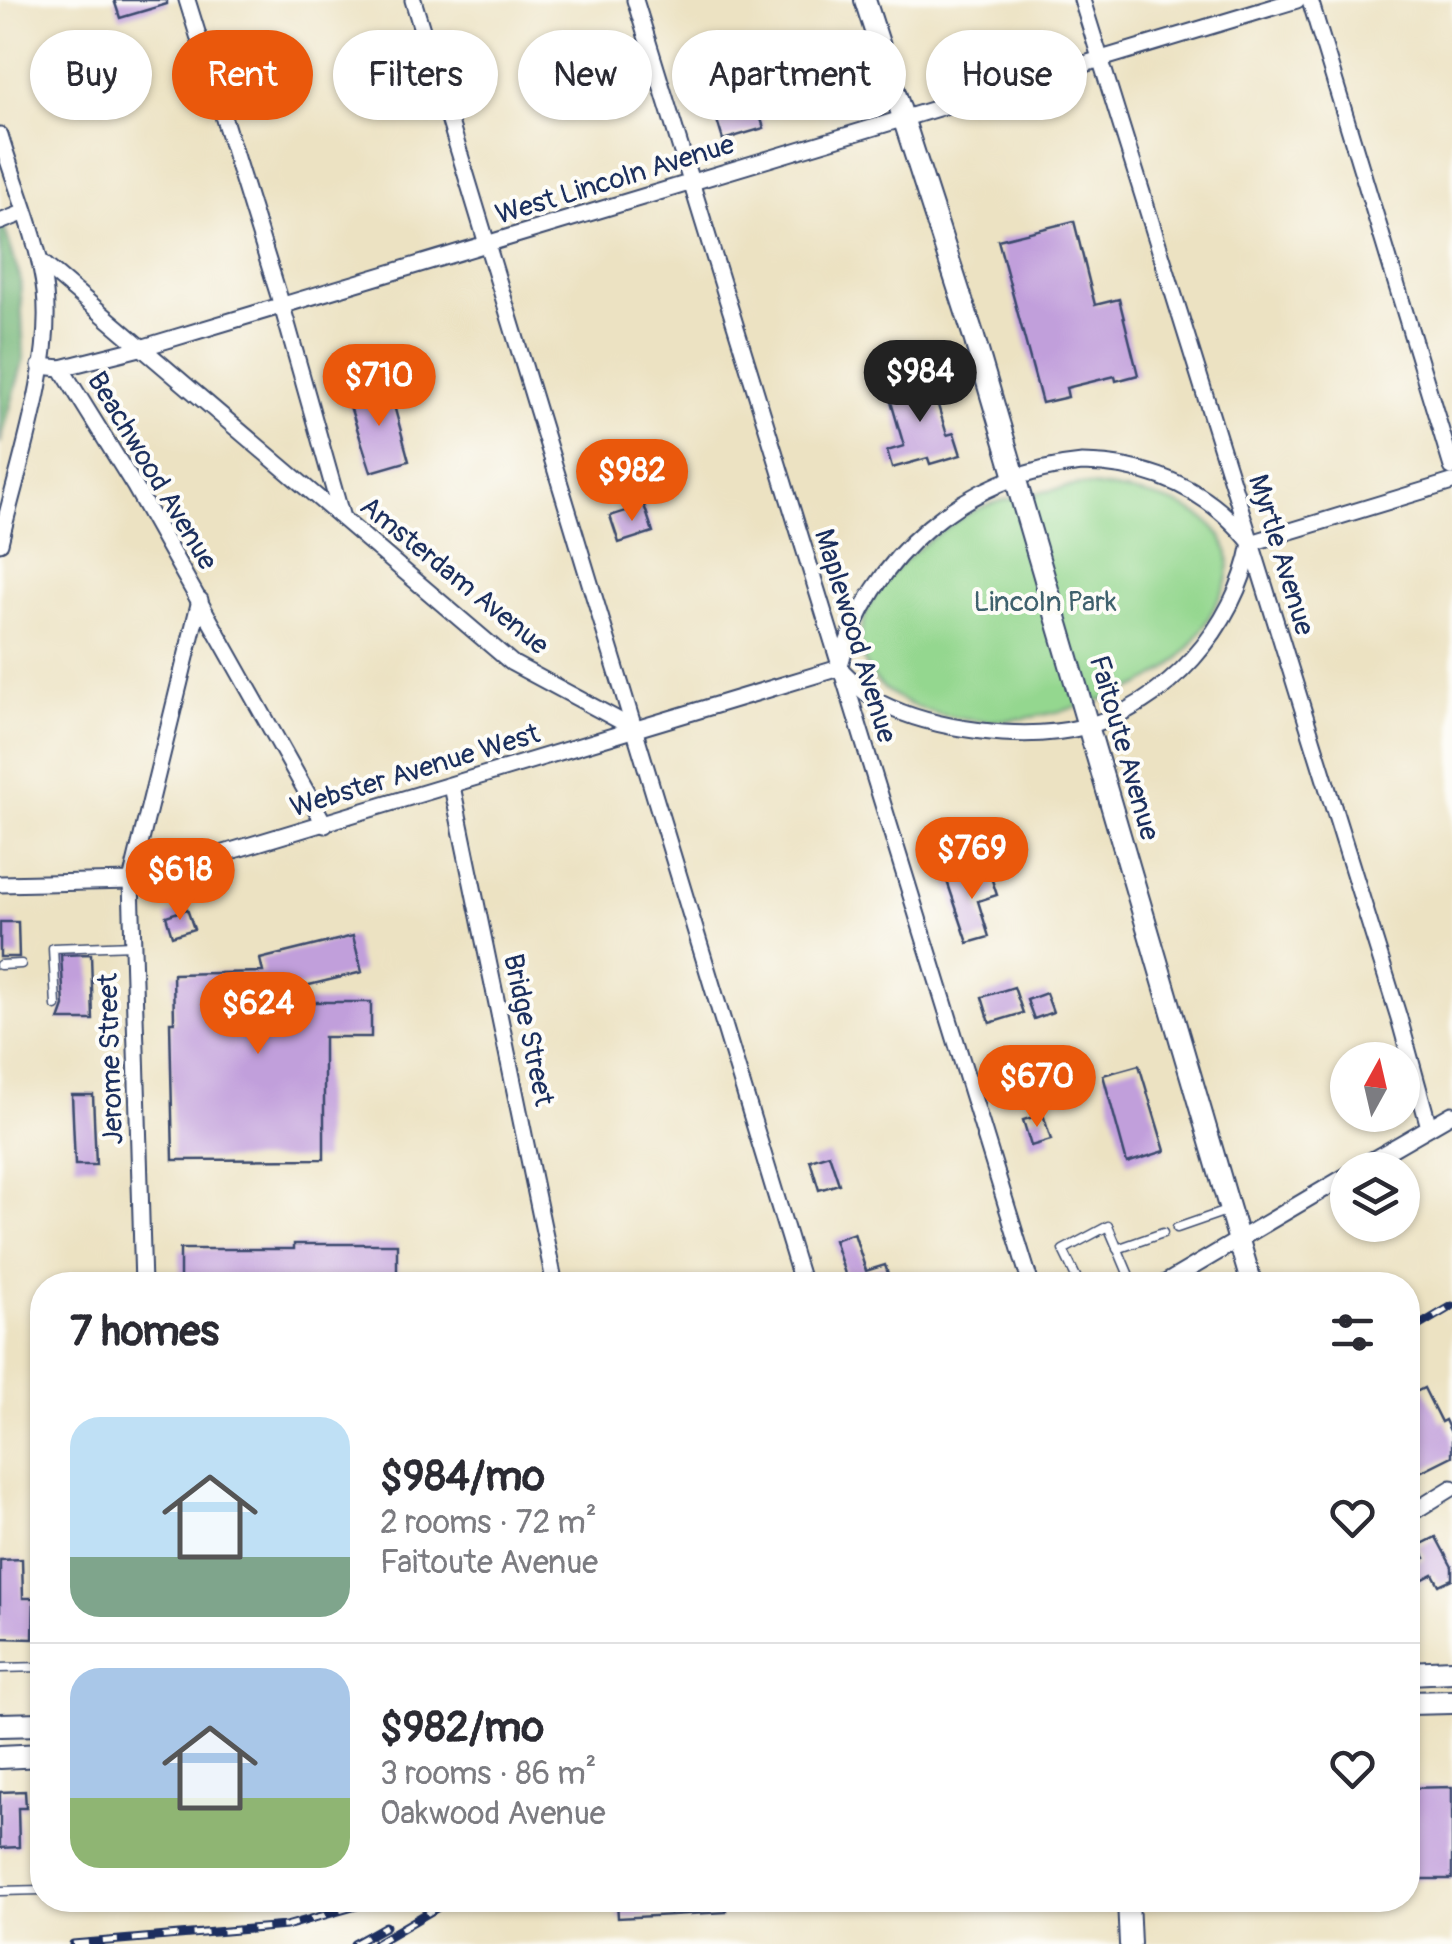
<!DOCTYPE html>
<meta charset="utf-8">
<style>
:root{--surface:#fff;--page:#f2f2f3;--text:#2b2b33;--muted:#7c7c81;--line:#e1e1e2;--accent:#ea580c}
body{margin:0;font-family:Pangolin,sans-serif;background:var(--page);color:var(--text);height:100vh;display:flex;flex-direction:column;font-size:38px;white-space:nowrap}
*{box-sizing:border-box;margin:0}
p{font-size:32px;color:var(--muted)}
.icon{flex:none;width:55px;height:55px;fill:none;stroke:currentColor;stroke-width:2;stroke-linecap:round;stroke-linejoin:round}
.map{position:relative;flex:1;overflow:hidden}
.details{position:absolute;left:30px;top:1272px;width:1390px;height:640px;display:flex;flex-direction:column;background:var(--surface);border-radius:40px;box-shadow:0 2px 8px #0004}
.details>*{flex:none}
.top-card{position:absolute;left:30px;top:30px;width:1392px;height:90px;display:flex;gap:20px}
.needle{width:65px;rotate:8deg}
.tools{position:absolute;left:1330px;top:1042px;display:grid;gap:20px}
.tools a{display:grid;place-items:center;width:90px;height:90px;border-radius:50%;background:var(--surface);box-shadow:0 2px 8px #0004;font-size:50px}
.price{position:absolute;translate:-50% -85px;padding:0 22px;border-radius:35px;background:var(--accent);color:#fff;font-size:32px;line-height:65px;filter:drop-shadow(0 2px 5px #0008)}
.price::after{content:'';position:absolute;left:50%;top:60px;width:30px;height:22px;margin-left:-15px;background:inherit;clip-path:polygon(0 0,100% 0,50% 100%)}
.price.current{background:#222;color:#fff}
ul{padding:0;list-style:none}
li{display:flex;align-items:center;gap:30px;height:250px;padding:0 40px}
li+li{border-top:2px solid var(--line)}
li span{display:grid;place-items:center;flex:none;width:280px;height:200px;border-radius:30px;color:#555}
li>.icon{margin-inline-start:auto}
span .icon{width:120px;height:120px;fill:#fffc;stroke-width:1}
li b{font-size:42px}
h2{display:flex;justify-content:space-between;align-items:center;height:120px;padding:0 40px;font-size:42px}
.pill{padding:0 35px;border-radius:45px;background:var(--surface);box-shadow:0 2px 8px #0004;font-size:35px;line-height:90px}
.pill.current{background:var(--accent);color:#fff}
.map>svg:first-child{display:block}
.green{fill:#94d78f;stroke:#588376;stroke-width:2.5}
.forest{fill:#77b87a;stroke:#49746c;stroke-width:2.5}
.building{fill:#c19fdb}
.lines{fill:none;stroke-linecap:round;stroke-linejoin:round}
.lane-casing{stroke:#3a4a6d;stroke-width:11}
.street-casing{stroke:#3a4a6d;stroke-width:19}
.secondary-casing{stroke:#3a4a6d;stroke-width:24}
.primary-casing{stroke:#3a4a6d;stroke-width:26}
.lane{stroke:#fff;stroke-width:8}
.street{stroke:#fff;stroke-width:15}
.secondary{stroke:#fff;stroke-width:20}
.primary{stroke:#fff;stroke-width:22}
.rail-casing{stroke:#1b2f5e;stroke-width:9}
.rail{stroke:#fdfcf7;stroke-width:5;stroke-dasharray:15;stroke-linecap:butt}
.labels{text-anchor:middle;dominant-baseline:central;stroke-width:8;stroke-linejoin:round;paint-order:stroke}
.street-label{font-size:28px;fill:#1b2f5e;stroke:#fdfcf7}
.park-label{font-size:28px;fill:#3f616d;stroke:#fdfcf7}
</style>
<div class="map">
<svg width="1452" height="1944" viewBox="0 0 1452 1944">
<rect width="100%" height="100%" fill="#fdfcf7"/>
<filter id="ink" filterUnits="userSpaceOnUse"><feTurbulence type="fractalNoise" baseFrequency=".01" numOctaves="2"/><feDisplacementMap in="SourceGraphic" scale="20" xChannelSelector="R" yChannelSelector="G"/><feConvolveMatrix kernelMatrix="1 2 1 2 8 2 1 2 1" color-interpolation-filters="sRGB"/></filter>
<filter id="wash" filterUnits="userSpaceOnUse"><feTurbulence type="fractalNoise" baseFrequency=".0048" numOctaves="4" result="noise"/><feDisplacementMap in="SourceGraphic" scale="40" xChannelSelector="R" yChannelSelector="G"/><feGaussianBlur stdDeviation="2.25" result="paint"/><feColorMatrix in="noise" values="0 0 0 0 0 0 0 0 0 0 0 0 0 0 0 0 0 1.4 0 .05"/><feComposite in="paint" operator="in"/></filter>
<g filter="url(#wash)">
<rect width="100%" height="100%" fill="#ece2c2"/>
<path class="green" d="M1081 485C1133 491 1241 502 1228 577 1227 586 1220 596 1216 604 1204 629 1184 659 1160 674 1118 701 1020 726 971 720 841 704 825 619 927 542 945 529 964 514 985 506 1014 495 1050 491 1081 485Z"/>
<polygon class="forest" points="0,214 20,277 24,358 0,444"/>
<g id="blocks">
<g class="building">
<polygon points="114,0 167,0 167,4 120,18"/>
<polygon points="753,94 764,128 723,140 713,107"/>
<polygon points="1074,221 1095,305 1119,299 1138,375 1116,381 1115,376 1066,388 1068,397 1042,403 998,240"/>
<polygon points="929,376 947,435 954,433 961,455 930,464 928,458 892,468 887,451 904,446 887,388"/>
<polygon points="389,387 409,461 371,472 348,400"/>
<polygon points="644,505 653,532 619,543 610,516"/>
<polygon points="988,868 997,895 978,901 989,937 968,943 947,881"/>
<polygon points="187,909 194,929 172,936 166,916"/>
<polygon points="0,922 18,922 19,957 0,957"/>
<polygon points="353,936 362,972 256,998 256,1002 371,1002 371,1037 324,1037 324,1159 173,1160 170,1022 174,1022 173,974 263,972 260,959"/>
<polygon points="91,954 93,1020 59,1020 64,1006 61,955"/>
<polygon points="1014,987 1023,1013 990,1023 982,997"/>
<polygon points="1046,993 1053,1012 1034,1019 1027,1000"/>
<polygon points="1139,1065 1165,1151 1127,1163 1103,1075"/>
<polygon points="72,1095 93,1095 96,1165 75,1165"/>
<polygon points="1043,1114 1051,1140 1031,1146 1023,1120"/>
<polygon points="829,1154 839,1184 819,1190 810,1160"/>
<polygon points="854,1233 866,1271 885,1265 892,1285 833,1285 833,1281 846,1277 834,1240"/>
<polygon points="294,1244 397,1244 397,1279 330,1279 330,1285 180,1285 180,1249 294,1249"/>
<polygon points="1424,1388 1441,1422 1445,1420 1452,1435 1452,1456 1408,1478 1408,1396"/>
<polygon points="1436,1537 1452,1567 1452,1579 1439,1585 1433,1574 1408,1587 1408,1567 1425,1558 1418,1546"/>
<polygon points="22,1559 23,1598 34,1598 33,1639 0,1638 0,1560"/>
<polygon points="1452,1787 1452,1879 1408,1879 1408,1788"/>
<polygon points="25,1791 26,1808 18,1808 19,1847 0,1848 0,1792"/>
<polygon points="617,1900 726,1900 726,1912 618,1918"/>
</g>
</g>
</g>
<g filter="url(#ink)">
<use href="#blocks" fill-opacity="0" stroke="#3a4a6d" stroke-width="2.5"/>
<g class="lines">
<defs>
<g id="lane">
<polyline points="0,965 21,964"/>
<polyline points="56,1006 53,948 133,945"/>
<polyline points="1177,1228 1229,1210"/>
<polyline points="1117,1249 1163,1233"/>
<polyline points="1080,1285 1063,1250 1108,1226 1133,1285"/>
<polyline points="0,1668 42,1667"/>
<polyline points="0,1891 42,1890"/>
</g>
<g id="street">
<polyline points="187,0 282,306 342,518"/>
<polyline points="413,0 803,1285"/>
<polyline points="635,0 1031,1285"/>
<polyline points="1082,0 1399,1018 1429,1127"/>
<polyline points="1310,0 1452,467"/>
<path d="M0 135C15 186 39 239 45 292 53 367 17 469 0 543"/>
<polyline points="0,222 23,213"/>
<polyline points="40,261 512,663 635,729"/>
<polyline points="40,366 61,368 135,487 325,825"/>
<polyline points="61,368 144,347 1297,0"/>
<path d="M1082 463C1151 464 1208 489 1251 543 1236 627 1167 706 1083 727 1024 742 934 730 880 703 865 695 851 679 839 668 869 556 966 474 1082 463Z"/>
<polyline points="1251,543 1452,482"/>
<polyline points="452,786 555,1285"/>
<polyline points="0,884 131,881 839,668"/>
<polyline points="1355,1170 1452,1114"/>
<polyline points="143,1285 131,881 200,600"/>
<polyline points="1162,1285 1348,1175"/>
<polyline points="1408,1515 1452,1488"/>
</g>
<g id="secondary">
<polyline points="865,0 973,334 1252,1285"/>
<polyline points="1128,1900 1130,1944"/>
</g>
<g id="primary">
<polyline points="1408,1673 1452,1671"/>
<polyline points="1408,1703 1452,1702"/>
<polyline points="0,1725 42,1724"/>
<polyline points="0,1757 42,1755"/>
</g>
</defs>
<use href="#lane" class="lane-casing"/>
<use href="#street" class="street-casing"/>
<use href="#secondary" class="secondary-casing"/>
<use href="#primary" class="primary-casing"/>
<use href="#lane" class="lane"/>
<use href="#street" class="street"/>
<use href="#secondary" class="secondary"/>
<use href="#primary" class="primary"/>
<defs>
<g id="rail">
<polyline points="1408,1332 1452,1306"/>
<polyline points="73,1944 286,1926 378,1900"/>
<polyline points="354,1944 386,1926"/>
<polyline points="375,1944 450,1900"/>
</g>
</defs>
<use href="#rail" class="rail-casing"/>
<use href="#rail" class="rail"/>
</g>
</g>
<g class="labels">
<g class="street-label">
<text transform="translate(615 180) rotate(-17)">West Lincoln Avenue</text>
<text transform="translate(152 471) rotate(59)">Beachwood Avenue</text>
<text transform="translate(1281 555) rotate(73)">Myrtle Avenue</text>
<text transform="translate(454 576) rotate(39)">Amsterdam Avenue</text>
<text transform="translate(855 636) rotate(73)">Maplewood Avenue</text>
<text transform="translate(1124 748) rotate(74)">Faitoute Avenue</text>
<text transform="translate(415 771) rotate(-17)">Webster Avenue West</text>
<text transform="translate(528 1030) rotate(78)">Bridge Street</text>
<text transform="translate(111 1059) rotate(-92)">Jerome Street</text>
</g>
<g class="park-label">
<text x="1045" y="602">Lincoln Park</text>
</g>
</g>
</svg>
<div class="tools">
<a><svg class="needle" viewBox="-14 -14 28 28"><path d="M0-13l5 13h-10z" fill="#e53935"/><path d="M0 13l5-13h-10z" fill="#7c7c81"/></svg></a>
<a><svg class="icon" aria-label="layers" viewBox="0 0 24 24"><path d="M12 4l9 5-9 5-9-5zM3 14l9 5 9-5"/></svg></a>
</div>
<b class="price current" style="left:920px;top:425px">$984</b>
<b class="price" style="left:379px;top:429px">$710</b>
<b class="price" style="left:632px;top:524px">$982</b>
<b class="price" style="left:972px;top:902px">$769</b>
<b class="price" style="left:180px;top:923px">$618</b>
<b class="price" style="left:258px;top:1057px">$624</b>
<b class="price" style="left:1037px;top:1130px">$670</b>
<div class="top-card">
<a class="pill">Buy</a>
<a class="pill current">Rent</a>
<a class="pill">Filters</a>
<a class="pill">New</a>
<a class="pill">Apartment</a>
<a class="pill">House</a>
</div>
<section class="details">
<h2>7 homes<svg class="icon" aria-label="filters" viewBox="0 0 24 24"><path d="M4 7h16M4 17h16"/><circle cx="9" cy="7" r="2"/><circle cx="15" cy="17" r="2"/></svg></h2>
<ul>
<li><span style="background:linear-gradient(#bfe0f5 70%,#7fa58c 0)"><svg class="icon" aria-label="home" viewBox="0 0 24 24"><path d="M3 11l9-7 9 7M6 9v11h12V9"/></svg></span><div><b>$984/mo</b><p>2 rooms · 72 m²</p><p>Faitoute Avenue</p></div><svg class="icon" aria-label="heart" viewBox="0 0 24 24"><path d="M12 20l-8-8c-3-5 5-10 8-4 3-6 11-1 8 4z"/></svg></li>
<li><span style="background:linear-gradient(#a9c7e8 65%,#8fb573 0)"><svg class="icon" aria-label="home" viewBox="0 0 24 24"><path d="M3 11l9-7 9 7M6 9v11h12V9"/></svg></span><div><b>$982/mo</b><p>3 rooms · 86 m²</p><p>Oakwood Avenue</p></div><svg class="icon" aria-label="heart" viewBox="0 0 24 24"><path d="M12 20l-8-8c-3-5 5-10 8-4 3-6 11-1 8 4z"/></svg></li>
</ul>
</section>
</div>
